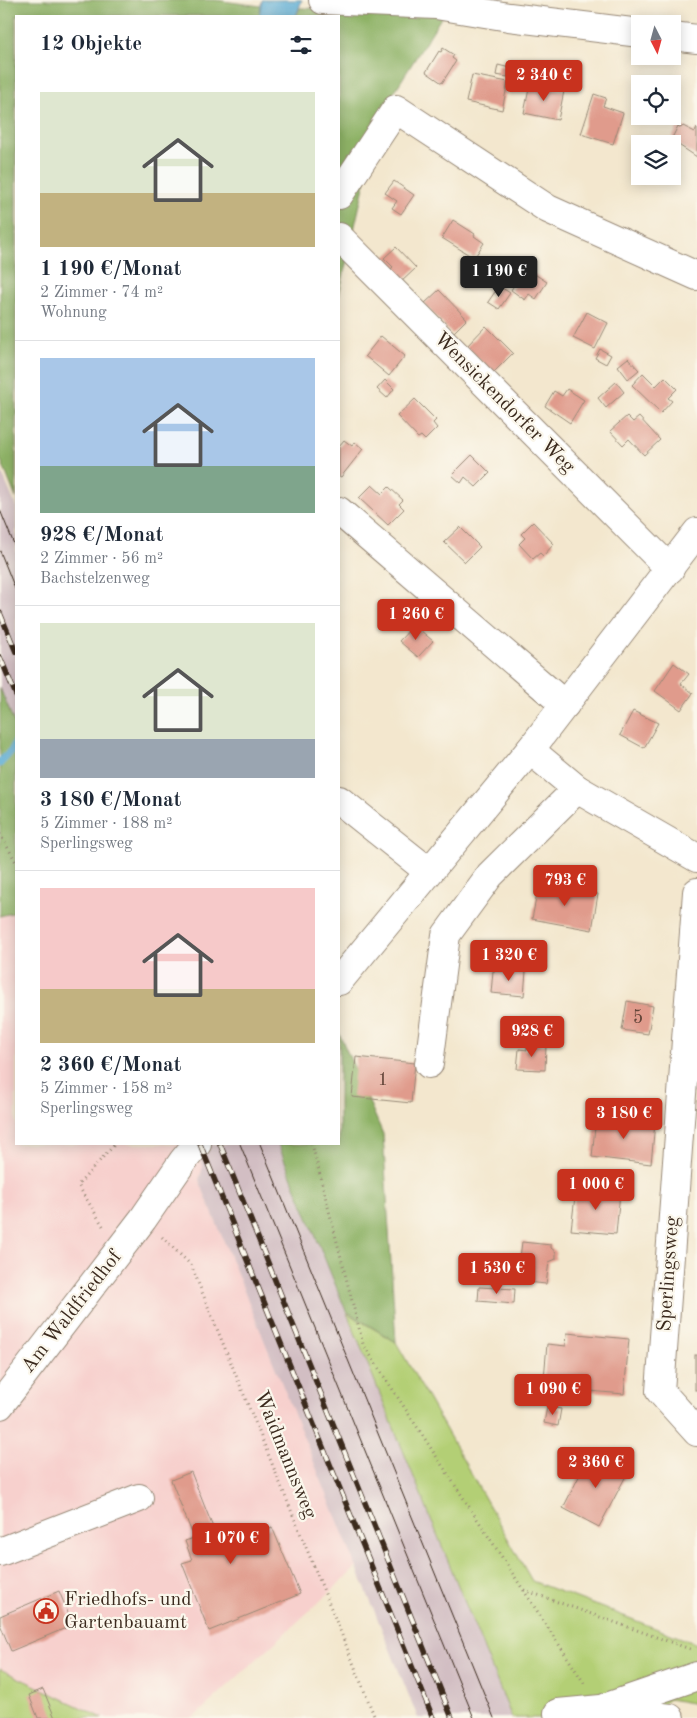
<!DOCTYPE html>
<html lang="de">
<meta charset="utf-8">
<style>
:root{--surface:#fff;--page:#f6f6f7;--text:#1f2937;--muted:#747a83;--line:#e0e1e3;--accent:#c8321e}
body{margin:0;font-family:"Old Standard TT",serif;background:var(--page);color:var(--text);height:100vh;display:flex;flex-direction:column;font-size:19px;white-space:nowrap}
*{box-sizing:border-box;margin:0}
p{font-size:16px;color:var(--muted)}
.icon{flex:none;width:28px;height:28px;fill:none;stroke:currentColor;stroke-width:2;stroke-linecap:round;stroke-linejoin:round}
.map{position:relative;flex:1;overflow:hidden}
.details{position:absolute;left:15px;top:15px;width:325px;height:1130px;display:flex;flex-direction:column;background:var(--surface);border-radius:0px;box-shadow:0 2px 12px #0003}
.details>*{flex:none}
.needle{width:32px;rotate:174deg}
.controls{position:absolute;left:631px;top:15px;display:grid;gap:10px}
.controls a{display:grid;place-items:center;width:50px;height:50px;border-radius:0px;background:var(--surface);box-shadow:0 2px 12px #0003;font-size:25px}
.price{position:absolute;translate:-50% -42px;padding:0 11px;border-radius:5px;background:var(--accent);color:#fff;font-size:16px;line-height:32px;filter:drop-shadow(0 1px 2px #0008)}
.price::after{content:'';position:absolute;left:50%;top:30px;width:15px;height:11px;margin-left:-8px;background:inherit;clip-path:polygon(0 0,100% 0,50% 100%)}
.price.active{background:#222;color:#fff}
ul{padding:0;list-style:none}
li{display:grid;align-content:center;gap:10px;height:265px;padding:0 25px}
li+li{border-top:1px solid var(--line)}
li span{display:grid;place-items:center;height:155px;border-radius:0px;color:#555}
li>.icon{margin-inline-start:auto}
span .icon{width:90px;height:90px;fill:#fffc;stroke-width:1}
li b{font-size:21px}
h2{display:flex;justify-content:space-between;align-items:center;height:60px;padding:0 25px;font-size:21px}
.map>svg:first-child{display:block}
.built{fill:#f7d0cd}
.industrial{fill:#d2bec3}
.green{fill:#b3cf75;stroke:#777c4a}
.forest{fill:#8eb266;stroke:#646e42}
.water{fill:#59abd4;stroke:#4a6a79}
.lines{fill:none;stroke-linecap:round;stroke-linejoin:round}
.stream{stroke:#59abd4;stroke-width:8}
.building{fill:#e09b8c}
.minor-casing{stroke:#978876;stroke-width:30}
.path{stroke:#978876;stroke-width:3;stroke-dasharray:1 4;stroke-linecap:butt}
.minor{stroke:#fff;stroke-width:28}
.tram{stroke:#3b2a1e;stroke-width:1}
.rail-casing{stroke:#3b2a1e;stroke-width:5.5}
.rail{stroke:#fbf7ec;stroke-width:4;stroke-dasharray:11;stroke-linecap:butt}
.labels{text-anchor:middle;dominant-baseline:central;stroke-width:4.5;stroke-linejoin:round;paint-order:stroke}
.number-label{font-size:18px;fill:#64463a}
.street-label{font-size:20px;fill:#3b2a1e;stroke:#fbf7ec}
.poi-label{font-size:20px;fill:#3b2a1e;stroke:#fbf7ec;text-anchor:start}
</style>
<div class="map">
<svg width="697" height="1718" viewBox="0 0 697 1718">
<rect width="100%" height="100%" fill="#fbf7ec"/>
<filter id="ink" filterUnits="userSpaceOnUse"><feTurbulence type="fractalNoise" baseFrequency=".02" numOctaves="2"/><feDisplacementMap in="SourceGraphic" scale="10" xChannelSelector="R" yChannelSelector="G"/><feConvolveMatrix kernelMatrix="1 2 1 2 8 2 1 2 1" color-interpolation-filters="sRGB"/></filter>
<filter id="wash" filterUnits="userSpaceOnUse"><feTurbulence type="fractalNoise" baseFrequency=".0096" numOctaves="4" result="noise"/><feDisplacementMap in="SourceGraphic" scale="20" xChannelSelector="R" yChannelSelector="G"/><feGaussianBlur stdDeviation="1.12" result="paint"/><feColorMatrix in="noise" values="0 0 0 0 0 0 0 0 0 0 0 0 0 0 0 0 0 1.4 0 .05"/><feComposite in="paint" operator="in"/></filter>
<g filter="url(#wash)">
<rect width="100%" height="100%" fill="#f3e7ce"/>
<polygon class="built" points="16,912 16,1144 193,1144 203,1166 199,1180 357,1567 193,1718 103,1718 0,1669 0,916"/>
<g class="industrial">
<polygon points="0,468 16,507 16,727 0,688"/>
<polygon points="193,1144 278,1144 512,1718 418,1718 199,1180 203,1166"/>
</g>
<g class="green">
<polygon points="347,1313 396,1342 532,1581 697,1644 697,1704 669,1699 643,1718 512,1718"/>
<polygon points="0,1669 103,1718 0,1718"/>
</g>
<g class="forest">
<polygon points="0,0 215,0 261,6 259,16 16,16 16,498 0,458"/>
<polygon points="300,8 444,13 381,113 339,295 339,16 296,16"/>
<polygon points="0,688 16,727 16,912 0,916"/>
<polygon points="339,1033 383,1134 396,1342 346,1311 278,1144 339,1144"/>
</g>
<polygon class="water" points="262,0 302,0 296,16 259,16"/>
<g class="lines">
<polyline class="stream" points="0,763 13,749 16,742"/>
</g>
<g id="blocks">
<g class="building">
<polygon points="443,48 454,55 452,58 456,61 442,83 426,72 439,51 441,52"/>
<polygon points="498,65 510,68 508,77 496,75"/>
<polygon points="528,71 540,74 538,84 526,81"/>
<polygon points="472,75 508,82 502,110 466,102"/>
<polygon points="530,84 564,91 558,120 524,113"/>
<polygon points="594,94 606,98 603,106 623,113 613,144 581,134"/>
<polygon points="678,126 681,128 683,126 695,132 697,128 697,157 671,140"/>
<polygon points="394,181 414,195 401,214 392,208 397,201 385,193"/>
<polygon points="453,220 475,234 474,236 484,243 474,258 442,238"/>
<polygon points="396,247 416,268 399,284 388,272 393,267 384,258"/>
<polygon points="525,268 547,282 536,299 529,294 525,300 511,290"/>
<polygon points="499,286 510,293 499,309 488,302"/>
<polygon points="439,290 467,319 452,334 424,304"/>
<polygon points="587,312 608,323 595,349 573,338"/>
<polygon points="486,326 513,353 493,373 466,347"/>
<polygon points="381,336 405,356 389,376 365,356"/>
<polygon points="600,349 611,355 606,364 595,358"/>
<polygon points="628,358 639,370 628,379 618,366"/>
<polygon points="643,373 656,386 665,377 677,389 668,398 672,401 661,413 632,385"/>
<polygon points="385,380 394,389 387,398 377,389"/>
<polygon points="616,382 624,392 606,408 598,398"/>
<polygon points="567,389 584,400 570,423 545,406 554,391 562,396"/>
<polygon points="415,399 436,420 433,423 437,428 425,440 421,436 418,438 397,416"/>
<polygon points="627,416 633,422 639,417 660,440 644,455 629,439 623,445 610,431"/>
<polygon points="344,440 352,446 355,442 363,449 341,477 339,476 339,446"/>
<polygon points="472,455 490,473 476,487 465,477 461,483 452,475"/>
<polygon points="372,485 382,494 389,487 403,500 399,504 404,509 388,525 359,498"/>
<polygon points="533,522 554,544 543,556 540,553 533,559 519,544 525,538 521,534"/>
<polygon points="460,527 480,547 465,562 444,542"/>
<polygon points="414,625 433,641 418,657 399,641"/>
<polygon points="674,663 689,674 681,684 693,693 681,710 655,691"/>
<polygon points="633,711 658,723 644,748 620,735"/>
<polygon points="539,883 598,894 592,930 532,919"/>
<polygon points="503,969 526,971 524,996 491,993 493,971 503,971"/>
<polygon points="627,1001 653,1006 648,1034 622,1030"/>
<polygon points="527,1044 546,1045 545,1070 517,1069 519,1049 527,1050"/>
<polygon points="356,1057 415,1063 411,1103 352,1097"/>
<polygon points="596,1117 655,1123 651,1164 592,1157"/>
<polygon points="576,1188 620,1192 616,1234 571,1230"/>
<polygon points="522,1242 551,1245 551,1248 556,1252 556,1259 549,1262 546,1284 517,1281"/>
<polygon points="479,1287 515,1289 514,1304 478,1301"/>
<polygon points="567,1333 629,1339 624,1394 566,1389 567,1381 544,1379 547,1344 566,1346"/>
<rect x="695" y="1355" width="2" height="35"/>
<polygon points="547,1407 561,1409 558,1426 544,1423"/>
<polygon points="592,1451 629,1470 599,1527 563,1508"/>
<polygon points="191,1472 214,1530 229,1524 236,1541 272,1527 300,1594 209,1631 182,1563 192,1560 185,1541 194,1538 171,1480"/>
<polygon points="59,1591 73,1625 11,1651 0,1624 0,1616"/>
<polygon points="43,1689 55,1718 38,1718 29,1695"/>
</g>
</g>
</g>
<g filter="url(#ink)">
<use href="#blocks" fill-opacity="0" stroke="#978876" stroke-width="1"/>
<g class="lines">
<defs>
<g id="minor">
<polyline points="323,0 436,5 509,17 640,33"/>
<polyline points="672,36 697,39"/>
<polyline points="339,195 396,109 548,209 697,276"/>
<polyline points="339,237 670,569"/>
<polyline points="339,511 565,705"/>
<polyline points="530,750 577,789 697,858"/>
<polyline points="339,800 428,871"/>
<polyline points="697,892 660,1391 697,1432"/>
<polyline points="339,981 530,750 697,532"/>
<polyline points="429,1064 446,935 490,875 577,789"/>
<polyline points="0,1405 143,1219 183,1161 197,1144"/>
<polyline points="0,1552 139,1498"/>
<polyline points="607,1707 697,1676"/>
<polyline points="560,1718 558,1713 601,1709 670,1718"/>
</g>
</defs>
<use href="#minor" class="minor-casing"/>
<g class="path">
<polyline points="0,834 16,862"/>
<polyline points="312,1144 363,1344 584,1683"/>
<polyline points="103,1226 78,1185 115,1144"/>
<polyline points="162,1237 191,1265 350,1655 375,1718"/>
<polyline points="524,1590 690,1649"/>
</g>
<use href="#minor" class="minor"/>
<g class="tram">
<polyline points="0,510 16,549"/>
<polyline points="0,551 16,591"/>
<polyline points="240,1144 474,1718"/>
<polyline points="260,1144 494,1718"/>
</g>
<defs>
<g id="rail">
<polyline points="0,613 16,652"/>
<polyline points="0,657 16,695"/>
<polyline points="200,1144 433,1718"/>
<polyline points="220,1144 452,1718"/>
</g>
</defs>
<use href="#rail" class="rail-casing"/>
<use href="#rail" class="rail"/>
</g>
</g>
<defs>
<symbol id="civic-ring" viewBox="-11 -11 22 22"><circle r="9.5" fill="#fbf7ec" stroke="#c8321e" stroke-width="1.5"/><path d="M-.6-6.5H3V-4.5H.6V-3L4-1V1h2V6H-6V1h2V-1L-.6-3ZM-1.2 2.5V6h2.4V2.5Z" fill="#c8321e"/></symbol>
</defs>
<g fill-rule="evenodd">
<use href="#civic-ring" x="32" y="1597" width="28" height="28"/>
</g>
<g class="labels">
<g class="number-label">
<text x="638" y="1018">5</text>
<text x="383" y="1080">1</text>
</g>
<g class="street-label">
<text transform="translate(504 403) rotate(45)">Wensickendorfer Weg</text>
<text transform="translate(669 1274) rotate(-86)">Sperlingsweg</text>
<text transform="translate(72 1312) rotate(-52)">Am Waldfriedhof</text>
<text transform="translate(285 1455) rotate(68)">Waidmannsweg</text>
</g>
<g class="poi-label">
<text x="64" y="1600">Friedhofs- und<tspan x="64" dy="23">Gartenbauamt</tspan></text>
</g>
</g>
</svg>
<div class="controls">
<a><svg class="needle" viewBox="-14 -14 28 28"><path d="M0-13l5 13h-10z" fill="#e53935"/><path d="M0 13l5-13h-10z" fill="#747a83"/></svg></a>
<a><svg class="icon" aria-label="locate" viewBox="0 0 24 24"><circle cx="12" cy="12" r="6"/><path d="M12 2v4M12 18v4M2 12h4M18 12h4"/></svg></a>
<a><svg class="icon" aria-label="layers" viewBox="0 0 24 24"><path d="M12 4l9 5-9 5-9-5zM3 14l9 5 9-5"/></svg></a>
</div>
<b class="price" style="left:544px;top:102px">2 340 €</b>
<b class="price active" style="left:499px;top:298px">1 190 €</b>
<b class="price" style="left:416px;top:641px">1 260 €</b>
<b class="price" style="left:565px;top:907px">793 €</b>
<b class="price" style="left:509px;top:982px">1 320 €</b>
<b class="price" style="left:532px;top:1058px">928 €</b>
<b class="price" style="left:624px;top:1140px">3 180 €</b>
<b class="price" style="left:596px;top:1211px">1 000 €</b>
<b class="price" style="left:497px;top:1295px">1 530 €</b>
<b class="price" style="left:553px;top:1416px">1 090 €</b>
<b class="price" style="left:596px;top:1489px">2 360 €</b>
<b class="price" style="left:231px;top:1565px">1 070 €</b>
<section class="details">
<h2>12 Objekte<svg class="icon" aria-label="filters" viewBox="0 0 24 24"><path d="M4 7h16M4 17h16"/><circle cx="9" cy="7" r="2"/><circle cx="15" cy="17" r="2"/></svg></h2>
<ul>
<li><span style="background:linear-gradient(#dfe7d0 65%,#c2b280 0)"><svg class="icon" aria-label="home" viewBox="0 0 24 24"><path d="M3 11l9-7 9 7M6 9v11h12V9"/></svg></span><div><b>1 190 €/Monat</b><p>2 Zimmer · 74 m²</p><p>Wohnung</p></div></li>
<li><span style="background:linear-gradient(#a9c7e8 70%,#7fa58c 0)"><svg class="icon" aria-label="home" viewBox="0 0 24 24"><path d="M3 11l9-7 9 7M6 9v11h12V9"/></svg></span><div><b>928 €/Monat</b><p>2 Zimmer · 56 m²</p><p>Bachstelzenweg</p></div></li>
<li><span style="background:linear-gradient(#dfe7d0 75%,#9aa5b1 0)"><svg class="icon" aria-label="home" viewBox="0 0 24 24"><path d="M3 11l9-7 9 7M6 9v11h12V9"/></svg></span><div><b>3 180 €/Monat</b><p>5 Zimmer · 188 m²</p><p>Sperlingsweg</p></div></li>
<li><span style="background:linear-gradient(#f6c9c9 65%,#c2b280 0)"><svg class="icon" aria-label="home" viewBox="0 0 24 24"><path d="M3 11l9-7 9 7M6 9v11h12V9"/></svg></span><div><b>2 360 €/Monat</b><p>5 Zimmer · 158 m²</p><p>Sperlingsweg</p></div></li>
</ul>
</section>
</div>
